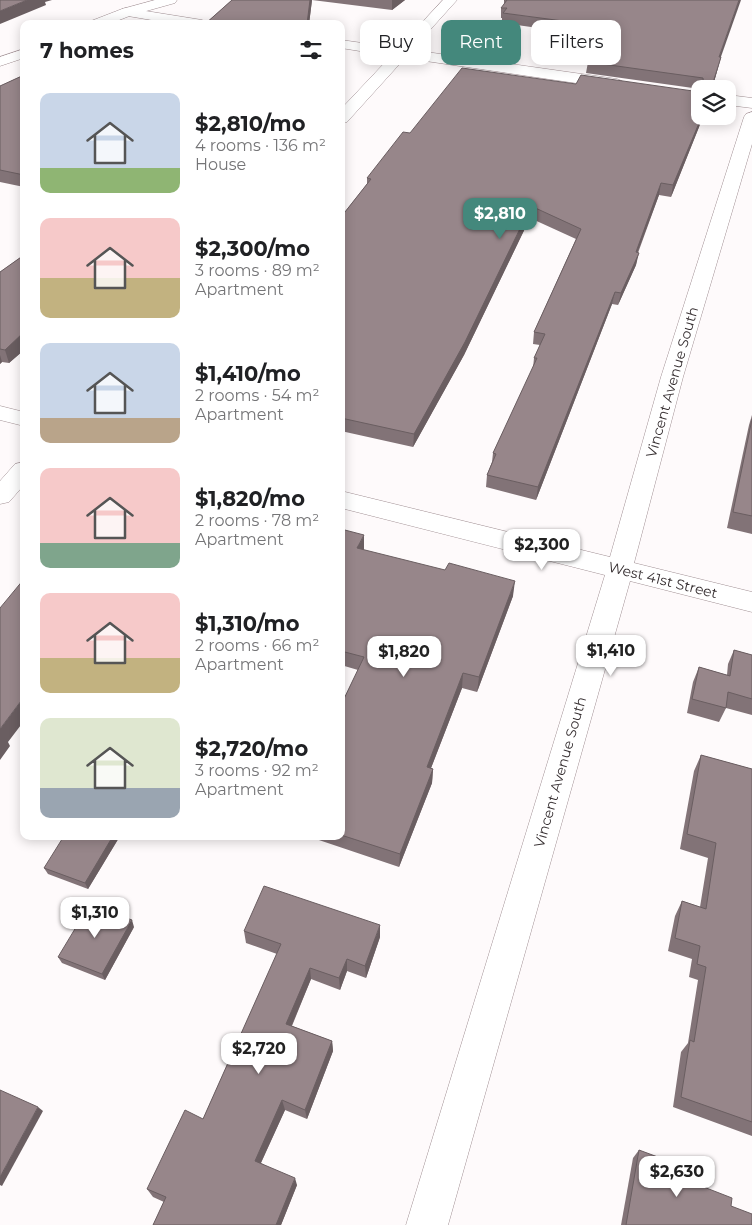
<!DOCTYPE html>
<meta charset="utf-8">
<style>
:root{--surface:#fff;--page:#f2f2f2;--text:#202124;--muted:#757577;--accent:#44887c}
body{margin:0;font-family:Montserrat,sans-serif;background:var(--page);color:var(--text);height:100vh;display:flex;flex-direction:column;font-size:19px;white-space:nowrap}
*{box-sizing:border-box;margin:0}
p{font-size:16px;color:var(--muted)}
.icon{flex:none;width:28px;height:28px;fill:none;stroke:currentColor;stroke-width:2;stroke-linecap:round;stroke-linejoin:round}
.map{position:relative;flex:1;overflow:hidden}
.side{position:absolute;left:20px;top:20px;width:325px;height:820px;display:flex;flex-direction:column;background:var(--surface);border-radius:10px;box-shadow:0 2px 12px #0003}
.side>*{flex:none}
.guide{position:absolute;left:360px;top:20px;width:316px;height:45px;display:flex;gap:10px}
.tools{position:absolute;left:691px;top:80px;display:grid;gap:10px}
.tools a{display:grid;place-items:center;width:45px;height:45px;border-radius:10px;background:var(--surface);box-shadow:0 2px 12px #0003;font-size:25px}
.price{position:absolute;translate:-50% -42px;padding:0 11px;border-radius:10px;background:#fff;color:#222;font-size:16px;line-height:32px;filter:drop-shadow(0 1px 2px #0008)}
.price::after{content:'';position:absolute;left:50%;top:30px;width:15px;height:11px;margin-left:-8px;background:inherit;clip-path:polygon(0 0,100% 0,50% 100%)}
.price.selected{background:var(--accent);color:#fff}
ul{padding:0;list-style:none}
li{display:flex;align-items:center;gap:15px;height:125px;padding:0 20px}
li span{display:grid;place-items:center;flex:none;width:140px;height:100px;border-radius:10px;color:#555}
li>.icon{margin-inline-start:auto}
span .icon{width:60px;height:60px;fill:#fffc;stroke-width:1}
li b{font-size:21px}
h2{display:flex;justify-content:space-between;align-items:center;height:60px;padding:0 20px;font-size:21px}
.pill{padding:0 18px;border-radius:10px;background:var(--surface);box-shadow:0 2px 12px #0003;font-size:18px;line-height:45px}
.pill.selected{background:var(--accent);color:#fff}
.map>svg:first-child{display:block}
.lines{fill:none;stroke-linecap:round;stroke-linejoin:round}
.street-casing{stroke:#a19094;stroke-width:1}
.secondary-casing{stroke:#a19094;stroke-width:1}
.street{fill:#fff;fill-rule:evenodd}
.secondary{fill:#fff;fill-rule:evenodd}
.wall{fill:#827377}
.shaded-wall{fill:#6a5e61}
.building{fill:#97868a;stroke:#6a5e61}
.labels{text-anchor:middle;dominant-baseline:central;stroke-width:4;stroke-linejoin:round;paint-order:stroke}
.street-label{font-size:14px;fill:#362f31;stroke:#fff}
</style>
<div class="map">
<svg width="752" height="1225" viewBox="0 0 752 1225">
<rect width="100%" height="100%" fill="#fefafb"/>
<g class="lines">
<defs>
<g id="street">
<polygon points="443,0 457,0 412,50 617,79 622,81 625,84 622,87 617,89 405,58 347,122 341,124 341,109 391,56 341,48 341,40 398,48"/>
<polygon points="127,8 202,20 209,24 175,24 122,15 120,12 122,9"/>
<polygon points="728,95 752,98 752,108 728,105"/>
<polygon points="752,112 752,144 683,377 634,563 752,592 752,612 630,581 448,1225 406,1225 605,575 341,508 341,491 610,557 661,377 744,117 746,114"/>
<polygon points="0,406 24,412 24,426 0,420"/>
<polygon points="24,462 24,485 9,502 0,504 0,481 15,464"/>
</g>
<g id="secondary">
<polygon points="155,0 177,0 175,3 132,15 109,24 89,24 91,21 122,9"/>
<polygon points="24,49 24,58 0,66 0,57"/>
</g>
</defs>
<use href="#street" class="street-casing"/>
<use href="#secondary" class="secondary-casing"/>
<use href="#street" class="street"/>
<use href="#secondary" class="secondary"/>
</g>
<g class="wall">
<polygon points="232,0 405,0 392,10 312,0 309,24 205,24"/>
<polygon points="504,0 721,57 712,89 700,89 586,73 588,62 602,37 502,23 502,18 501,18 501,8 504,5"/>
<polygon points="24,75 24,187 0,182 0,86"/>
<polygon points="703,116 699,127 671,197 659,195 638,253 636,265 618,305 612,304 536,500 486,487 487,475 492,462 493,453 533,368 534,358 540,345 533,344 534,332 576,239 530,218 464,355 413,447 341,431 341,217 367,184 367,178 410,133"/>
<polygon points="24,255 24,350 9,363 2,362 0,364 0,272"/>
<polygon points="752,415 752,534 727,528 749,425"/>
<polygon points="341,529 364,550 513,596 477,692 462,688 431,768 433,769 432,783 399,867 307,836 341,836 341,705 358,670 341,665"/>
<polygon points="734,650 752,655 752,715 726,708 719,722 687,713 693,682 699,667 727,675 728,664"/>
<polygon points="701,755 752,769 752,1136 673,1107 681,1052 688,1043 698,980 689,977 692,959 668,951 675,916 682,901 700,907 708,858 680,849 694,771"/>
<polygon points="70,836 120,836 88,889 48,874 44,868"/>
<polygon points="134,927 105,980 62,963 58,957"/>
<polygon points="244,931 380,937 366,978 347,971 340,990 311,979 292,1026 332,1041 333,1051 307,1119 285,1110 261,1163 297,1185 281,1225 153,1225 164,1202 153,1197 147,1189 203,1119 277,954 246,943"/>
<polygon points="639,1150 696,1184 731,1206 752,1225 621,1225 633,1158"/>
</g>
<g class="shaded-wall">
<polygon points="27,0 52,0 45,2 46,5 0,24 0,11"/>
<polygon points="310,0 312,0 309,24 307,24"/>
<polygon points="392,0 405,0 392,10"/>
<polygon points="739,0 741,0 717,68 719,57"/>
<polygon points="721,57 712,89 711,89"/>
<polygon points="702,116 703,116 699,127 671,197 673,185"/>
<polygon points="661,183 659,195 633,264 639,253 636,265 618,305 621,293"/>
<polygon points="531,206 530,218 464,355 413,447 414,434"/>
<polygon points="615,292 612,304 536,500 538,487"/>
<polygon points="24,332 24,350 9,363 5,350"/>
<polygon points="0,355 2,362 0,364"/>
<polygon points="364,535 364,550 357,548"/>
<polygon points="515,581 513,596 477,692 479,677"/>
<polygon points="463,673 462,688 426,781 427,767"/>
<polygon points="24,697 24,721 8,742 10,746 0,760 0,729"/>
<polygon points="433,769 432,783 399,867 400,854"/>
<polygon points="113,836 120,836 88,889 85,883"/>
<polygon points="132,920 134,927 105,980 102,974"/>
<polygon points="380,925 380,937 366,978 365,966"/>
<polygon points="347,959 347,971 340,990 339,978"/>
<polygon points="310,968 311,979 288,1034 286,1024"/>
<polygon points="332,1041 333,1051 307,1119 305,1110"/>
<polygon points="282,1100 285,1110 258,1169 255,1161"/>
<polygon points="38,1107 43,1111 2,1186 0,1185 0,1177"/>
<polygon points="295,1178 297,1185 281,1225 276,1225"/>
</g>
<g class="building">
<polygon points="0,0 27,0 0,11"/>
<polygon points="232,0 310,0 307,24 205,24"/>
<polygon points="504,0 739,0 719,57 721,57 711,89 704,89 703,78 588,62 608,27 503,13 507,8 501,8 507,0"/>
<polygon points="462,68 576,84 581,75 700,92 700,116 702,116 673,185 661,183 636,252 639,253 621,293 615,292 538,487 487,475 496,454 493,453 537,358 534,358 545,334 534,332 581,229 531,206 465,342 414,434 341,418 341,217 371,179 367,178 403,132 410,133"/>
<polygon points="24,75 24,175 0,170 0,86"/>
<polygon points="24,255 24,332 5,350 0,349 0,272"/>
<polygon points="752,419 752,516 733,512"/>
<polygon points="341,529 364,535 357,548 445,570 449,563 515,581 479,677 463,673 427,767 433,769 400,854 341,835 341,705 364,657 341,651"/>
<polygon points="24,579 24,697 0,729 0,608"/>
<polygon points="734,650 752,655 752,699 728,692 726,708 692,699 699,667 730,676"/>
<polygon points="701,755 752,769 752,1122 681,1097 690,1040 694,1042 706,967 697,964 700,946 675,938 682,901 706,909 716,843 687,834"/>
<polygon points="64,836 69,837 70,836 113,836 85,883 44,868"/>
<polygon points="264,886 380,925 365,966 347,959 339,978 310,968 286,1024 332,1041 305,1110 282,1100 255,1161 295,1178 276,1225 153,1225 166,1197 147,1189 185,1110 203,1119 281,944 244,931"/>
<polygon points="90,904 132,920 102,974 58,957"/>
<polygon points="0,1090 38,1107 0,1177"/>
<polygon points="639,1150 698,1172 696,1184 732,1198 731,1206 752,1214 752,1225 626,1225"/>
</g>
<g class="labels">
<g class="street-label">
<text transform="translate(672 382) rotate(-74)">Vincent Avenue South</text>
<text transform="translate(663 580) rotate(14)">West 41st Street</text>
<text transform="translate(560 772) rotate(-74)">Vincent Avenue South</text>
</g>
</g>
</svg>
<div class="tools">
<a><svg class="icon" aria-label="layers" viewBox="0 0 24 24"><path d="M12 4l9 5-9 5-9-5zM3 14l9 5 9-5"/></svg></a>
</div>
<b class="price selected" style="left:500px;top:240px">$2,810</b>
<b class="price" style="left:542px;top:571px">$2,300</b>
<b class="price" style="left:611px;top:677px">$1,410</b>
<b class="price" style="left:404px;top:678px">$1,820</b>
<b class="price" style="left:95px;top:939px">$1,310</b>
<b class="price" style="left:259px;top:1075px">$2,720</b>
<b class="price" style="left:677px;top:1198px">$2,630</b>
<div class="guide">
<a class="pill">Buy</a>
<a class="pill selected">Rent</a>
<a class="pill">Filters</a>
</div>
<section class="side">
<h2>7 homes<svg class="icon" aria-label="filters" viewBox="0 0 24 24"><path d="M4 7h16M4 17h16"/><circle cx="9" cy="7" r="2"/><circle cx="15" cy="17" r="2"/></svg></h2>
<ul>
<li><span style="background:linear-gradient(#c9d6e8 75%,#8fb573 0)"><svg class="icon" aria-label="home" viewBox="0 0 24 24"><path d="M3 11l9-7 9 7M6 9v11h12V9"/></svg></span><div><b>$2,810/mo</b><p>4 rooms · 136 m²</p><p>House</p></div></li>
<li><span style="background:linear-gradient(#f6c9c9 60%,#c2b280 0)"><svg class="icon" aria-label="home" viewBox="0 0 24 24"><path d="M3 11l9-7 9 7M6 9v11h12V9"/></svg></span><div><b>$2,300/mo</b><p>3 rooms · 89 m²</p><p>Apartment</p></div></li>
<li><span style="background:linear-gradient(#c9d6e8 75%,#b9a48a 0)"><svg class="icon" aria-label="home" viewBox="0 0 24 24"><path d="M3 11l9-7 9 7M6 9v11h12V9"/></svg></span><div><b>$1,410/mo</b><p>2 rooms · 54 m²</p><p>Apartment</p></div></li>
<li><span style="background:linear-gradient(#f6c9c9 75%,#7fa58c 0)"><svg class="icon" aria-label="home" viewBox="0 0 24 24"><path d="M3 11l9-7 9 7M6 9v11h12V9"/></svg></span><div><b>$1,820/mo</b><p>2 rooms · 78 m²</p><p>Apartment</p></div></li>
<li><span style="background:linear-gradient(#f6c9c9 65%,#c2b280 0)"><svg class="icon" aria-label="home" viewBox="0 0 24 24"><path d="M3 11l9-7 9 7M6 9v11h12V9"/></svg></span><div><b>$1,310/mo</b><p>2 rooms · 66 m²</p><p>Apartment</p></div></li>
<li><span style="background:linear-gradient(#dfe7d0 70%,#9aa5b1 0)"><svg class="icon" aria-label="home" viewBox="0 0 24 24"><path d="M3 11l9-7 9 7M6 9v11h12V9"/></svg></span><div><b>$2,720/mo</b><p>3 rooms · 92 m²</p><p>Apartment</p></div></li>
</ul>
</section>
</div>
